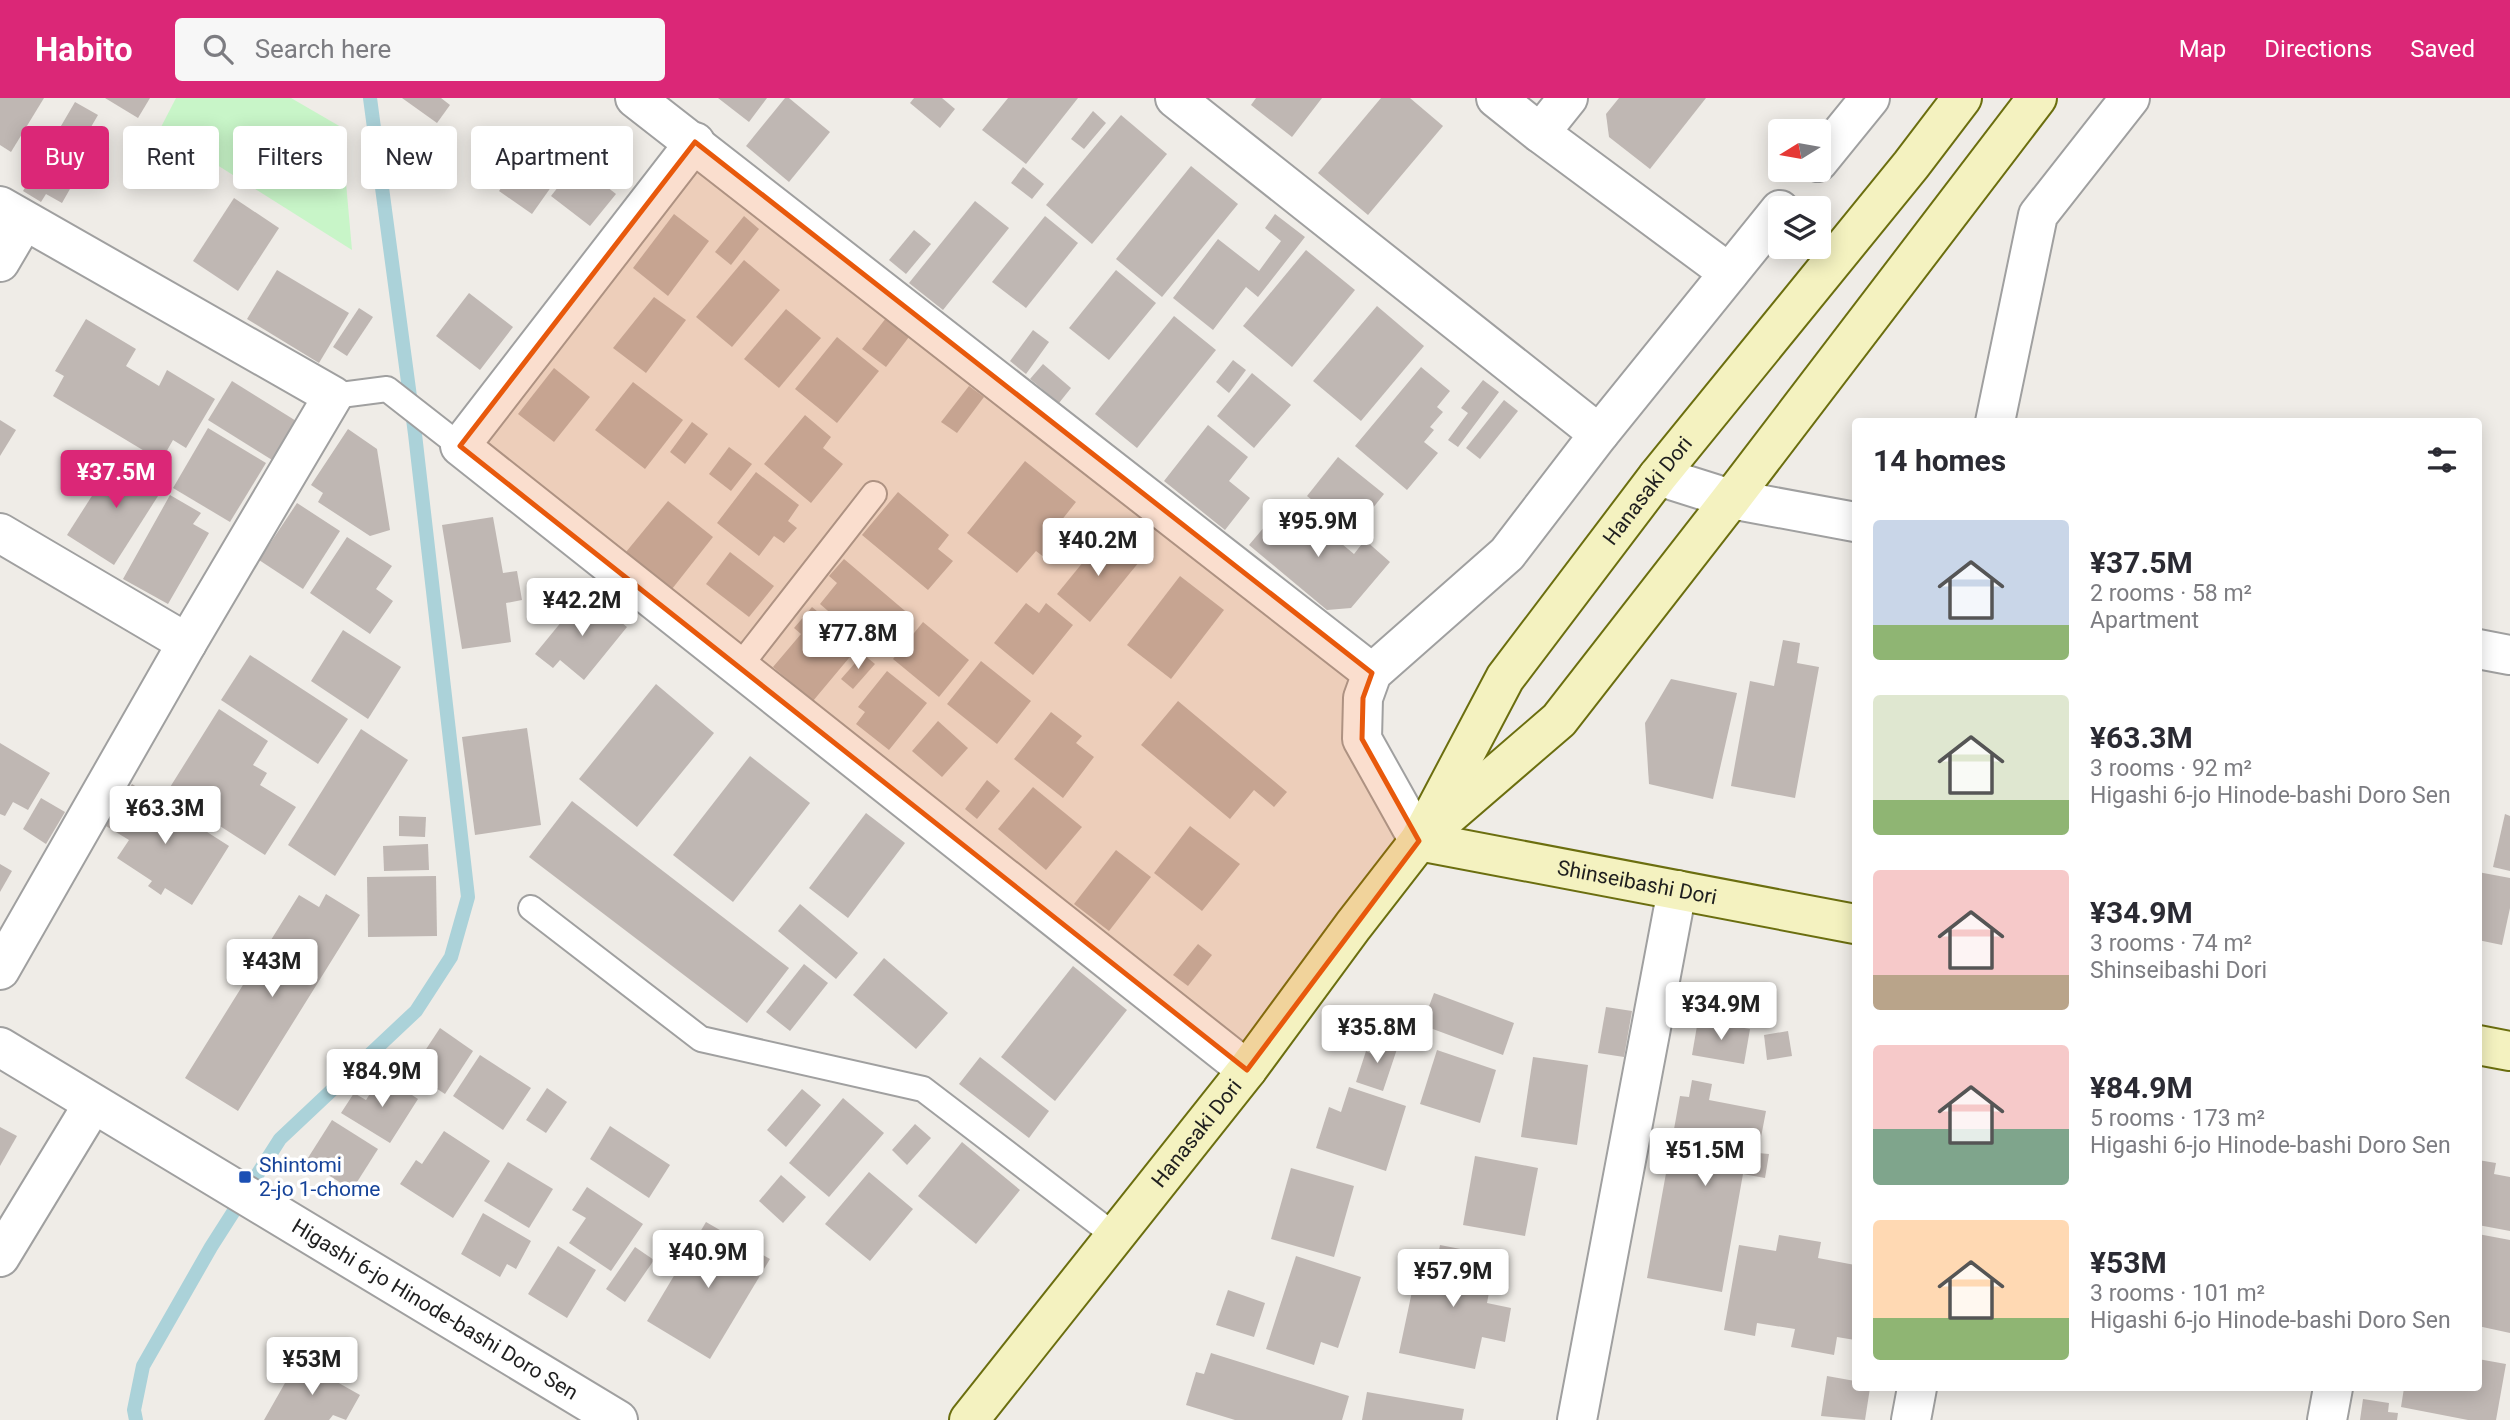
<!DOCTYPE html>
<meta charset="utf-8">
<style>
:root{--surface:#fff;--page:#f7f7f7;--text:#2b2b33;--muted:#7c7c81;--accent:#db2777}
body{margin:0;font-family:Roboto,sans-serif;background:var(--page);color:var(--text);height:100vh;display:flex;flex-direction:column;font-size:26px;white-space:nowrap}
*{box-sizing:border-box;margin:0}
p{font-size:23px;color:var(--muted)}
.icon{flex:none;width:38px;height:38px;fill:none;stroke:currentColor;stroke-width:2;stroke-linecap:round;stroke-linejoin:round}
.map{position:relative;flex:1;overflow:hidden}
.side{position:absolute;left:1852px;top:320px;width:630px;height:973px;display:flex;flex-direction:column;background:var(--surface);border-radius:7px;box-shadow:0 4px 18px #0003}
.side>*{flex:none}
.guide{position:absolute;left:21px;top:28px;width:665px;height:63px;display:flex;gap:14px}
.needle{width:46px;rotate:259deg}
.controls{position:absolute;left:1768px;top:21px;display:grid;gap:14px}
.controls a{display:grid;place-items:center;width:63px;height:63px;border-radius:7px;background:var(--surface);box-shadow:0 4px 18px #0003;font-size:35px}
.price{position:absolute;translate:-50% -60px;padding:0 16px;border-radius:7px;background:#fff;color:#222;font-size:23px;line-height:46px;filter:drop-shadow(0 2px 4px #0008)}
.price::after{content:'';position:absolute;left:50%;top:42px;width:21px;height:16px;margin-left:-10px;background:inherit;clip-path:polygon(0 0,100% 0,50% 100%)}
.price.selected{background:var(--accent);color:#fff}
ul{padding:0;list-style:none}
li{display:flex;align-items:center;gap:21px;height:175px;padding:0 21px}
li span{display:grid;place-items:center;flex:none;width:196px;height:140px;border-radius:7px;color:#555}
li>.icon{margin-inline-start:auto}
span .icon{width:84px;height:84px;fill:#fffc;stroke-width:1}
li b{font-size:30px}
h2{display:flex;justify-content:space-between;align-items:center;height:84px;padding:0 21px;font-size:30px}
.chip{padding:0 24px;border-radius:7px;background:var(--surface);box-shadow:0 4px 18px #0003;font-size:24px;line-height:63px}
.chip.selected{background:var(--accent);color:#fff}
header{display:flex;align-items:center;gap:42px;box-sizing:border-box;height:98px;padding:0 35px;background:var(--accent);color:#fff}
header strong{font-size:33px}
nav{display:flex;gap:38px;margin-inline-start:auto;font-size:24px}
.search{width:490px;height:63px;background:var(--page);display:flex;align-items:center;gap:18px;box-sizing:border-box;padding:0 24px;border-radius:7px;color:var(--muted);font-size:26px}
.map>svg:first-child{display:block}
.park{fill:#c8f5c8}
.lines{fill:none;stroke-linecap:round;stroke-linejoin:round}
.stream{stroke:#abd2d9;stroke-width:14}
.building{fill:#bfb7b3}
.lane-casing{stroke:#a0a0a0;stroke-width:28}
.street-casing{stroke:#a0a0a0;stroke-width:42}
.secondary-casing{stroke:#6b6e0f;stroke-width:42}
.lane{stroke:#fff;stroke-width:24}
.street{stroke:#fff;stroke-width:38}
.secondary{stroke:#f4f2c0;stroke-width:38}
.marked{fill:#e8590c;fill-opacity:0.2;stroke:#e8590c;stroke-width:5;stroke-linejoin:round}
.transit-dot{fill:#1a4fb4;stroke:#fff;stroke-width:2.5}
.labels{text-anchor:middle;dominant-baseline:central;stroke-width:7;stroke-linejoin:round;paint-order:stroke}
.street-label{font-size:21px;fill:#1f1f1f;stroke:#fff}
.transit-label{font-size:21px;fill:#164399;stroke:#fff;text-anchor:start}
</style>
<header>
<strong>Habito</strong>
<div class="search"><svg class="icon" aria-label="search" viewBox="0 0 24 24"><circle cx="10" cy="10" r="6"/><path d="M15 15l6 6"/></svg>Search here</div>
<nav><a>Map</a><a>Directions</a><a>Saved</a></nav>
</header>
<div class="map">
<svg width="2510" height="1322" viewBox="0 0 2510 1322">
<rect width="100%" height="100%" fill="#efece7"/>
<polygon class="park" points="176,0 291,0 341,29 352,152 160,31"/>
<g class="lines">
<polyline class="stream" points="136,1322 134,1312 143,1268 211,1149 280,1041 416,913 451,859 468,799 415,336 370,0"/>
</g>
<g class="building">
<polygon points="0,0 44,0 11,54 0,47"/>
<polygon points="105,0 150,0 138,20"/>
<polygon points="402,0 441,0 450,7 437,25"/>
<polygon points="718,0 767,0 749,24"/>
<polygon points="785,0 789,0 830,34 789,84 746,48"/>
<polygon points="914,0 942,0 955,11 940,30 910,5"/>
<polygon points="1008,0 1078,0 1026,66 982,32"/>
<polygon points="1256,0 1322,0 1292,39 1251,7"/>
<polygon points="1381,0 1410,0 1443,28 1368,117 1318,75"/>
<polygon points="1619,0 1706,0 1650,71 1609,39 1606,16"/>
<polygon points="75,4 98,17 84,41 95,47 62,105 46,96 41,104 23,93"/>
<polygon points="1093,13 1106,25 1084,51 1071,41"/>
<polygon points="1121,17 1167,56 1092,146 1046,107"/>
<polygon points="534,45 566,68 532,116 499,93"/>
<polygon points="577,65 616,96 590,128 551,98"/>
<polygon points="1191,68 1238,106 1162,199 1116,161"/>
<polygon points="1023,69 1044,86 1032,101 1011,85"/>
<polygon points="234,100 279,130 238,193 193,163"/>
<polygon points="975,103 1009,130 943,212 909,185"/>
<polygon points="674,116 709,143 668,198 633,170"/>
<polygon points="1275,116 1305,139 1258,199 1246,189 1213,232 1173,200 1218,141 1259,173 1281,143 1265,130"/>
<polygon points="744,118 759,131 731,167 715,154"/>
<polygon points="1045,118 1078,145 1026,210 992,184"/>
<polygon points="914,132 931,146 906,176 889,162"/>
<polygon points="1306,152 1355,192 1292,269 1243,228"/>
<polygon points="744,162 780,192 732,249 696,219"/>
<polygon points="277,172 349,215 319,265 247,221"/>
<polygon points="1116,172 1156,205 1109,262 1069,230"/>
<polygon points="469,195 513,229 480,272 436,238"/>
<polygon points="654,199 686,222 646,275 613,250"/>
<polygon points="1377,208 1424,248 1361,323 1313,283"/>
<polygon points="359,210 373,219 347,258 333,249"/>
<polygon points="786,211 821,240 779,290 744,261"/>
<polygon points="1174,218 1216,252 1137,350 1095,316"/>
<polygon points="886,220 909,239 886,269 862,251"/>
<polygon points="86,221 136,251 126,268 159,288 167,272 215,301 186,350 173,342 161,363 53,298 64,278 55,273"/>
<polygon points="1033,232 1049,244 1026,276 1010,263"/>
<polygon points="837,239 879,273 837,325 795,291"/>
<polygon points="1233,262 1246,272 1229,295 1216,284"/>
<polygon points="1043,266 1071,290 1059,305 1030,281"/>
<polygon points="1421,269 1450,293 1437,309 1443,314 1430,329 1434,332 1424,344 1438,355 1407,392 1355,348"/>
<polygon points="554,270 590,299 554,344 518,316"/>
<polygon points="1252,275 1291,307 1254,350 1217,318"/>
<polygon points="1483,282 1499,294 1458,349 1448,342 1468,315 1461,310"/>
<polygon points="232,283 301,326 277,365 208,322"/>
<polygon points="633,284 683,322 645,371 595,332"/>
<polygon points="969,288 984,299 957,335 941,324"/>
<polygon points="1504,302 1518,313 1480,361 1466,350"/>
<polygon points="805,317 831,339 823,350 843,366 811,405 764,366"/>
<polygon points="0,322 16,332 0,358"/>
<polygon points="692,324 708,336 685,366 670,354"/>
<polygon points="1208,327 1248,359 1229,383 1250,400 1225,432 1164,383"/>
<polygon points="208,330 266,365 230,424 173,390"/>
<polygon points="348,331 377,351 390,432 370,438 318,404 323,395 311,387"/>
<polygon points="729,349 752,366 731,393 709,376"/>
<polygon points="118,357 165,387 114,467 67,437"/>
<polygon points="1338,359 1384,396 1353,435 1307,398"/>
<polygon points="1025,363 1076,404 1057,428 1069,438 1049,463 1036,453 1017,475 967,435"/>
<polygon points="756,374 799,407 788,423 797,430 784,445 774,438 759,458 717,425"/>
<polygon points="898,394 949,437 938,451 953,463 928,492 862,437"/>
<polygon points="170,397 201,415 193,426 209,435 168,506 123,481"/>
<polygon points="1288,401 1354,456 1365,442 1390,464 1351,510 1327,512 1249,447"/>
<polygon points="668,403 713,439 672,491 626,454"/>
<polygon points="297,405 340,433 303,491 259,462"/>
<polygon points="493,419 503,475 517,473 522,502 506,505 511,544 462,551 442,427"/>
<polygon points="1106,436 1139,464 1090,524 1057,496"/>
<polygon points="347,439 392,468 376,491 393,503 370,536 310,495"/>
<polygon points="730,454 774,488 749,519 706,486"/>
<polygon points="844,461 911,518 878,556 820,506 837,485 829,478"/>
<polygon points="1180,478 1224,512 1171,581 1127,547"/>
<polygon points="585,495 627,529 584,582 560,562 553,570 535,556"/>
<polygon points="1026,505 1039,515 1046,505 1073,527 1033,577 994,545"/>
<polygon points="812,509 859,548 813,603 773,569 801,536 794,530"/>
<polygon points="923,524 969,562 939,599 893,561"/>
<polygon points="343,532 401,569 368,621 311,583"/>
<polygon points="1783,542 1800,545 1797,565 1819,569 1795,700 1731,688 1750,583 1774,588"/>
<polygon points="863,556 875,566 853,591 841,581"/>
<polygon points="250,557 348,621 318,666 221,602"/>
<polygon points="981,563 1031,603 997,646 947,606"/>
<polygon points="887,573 927,605 889,652 856,626 865,614 858,609"/>
<polygon points="1671,581 1737,595 1713,701 1649,686 1645,625"/>
<polygon points="656,586 714,635 637,729 579,681"/>
<polygon points="1178,603 1287,694 1274,709 1254,692 1230,721 1141,647"/>
<polygon points="219,611 268,643 253,667 267,675 260,687 296,709 265,757 167,694"/>
<polygon points="1051,614 1082,638 1076,645 1094,659 1063,700 1014,661"/>
<polygon points="938,623 968,650 942,679 912,653"/>
<polygon points="527,630 541,727 475,737 462,639"/>
<polygon points="361,631 408,662 335,778 288,747"/>
<polygon points="0,645 50,675 28,712 13,704 5,718 0,716"/>
<polygon points="750,658 810,705 733,804 673,757"/>
<polygon points="987,682 1000,693 977,721 965,711"/>
<polygon points="132,686 229,748 192,807 165,790 161,797 148,788 152,783 117,760 129,742 106,728"/>
<polygon points="1033,689 1082,729 1046,772 998,731"/>
<polygon points="41,700 65,714 46,746 23,731"/>
<polygon points="572,703 789,870 747,925 529,759"/>
<polygon points="866,715 905,745 848,820 809,790"/>
<polygon points="2505,716 2510,718 2510,773 2493,769"/>
<polygon points="399,718 426,719 425,739 399,738"/>
<polygon points="1190,728 1240,766 1202,813 1154,775"/>
<polygon points="428,746 429,772 384,773 383,748"/>
<polygon points="1116,752 1151,779 1109,833 1074,806"/>
<polygon points="0,766 12,773 0,794"/>
<polygon points="2478,774 2510,780 2510,810 2502,847 2478,842"/>
<polygon points="436,778 437,838 368,839 367,779"/>
<polygon points="326,796 360,817 238,1013 185,980 299,797 319,809"/>
<polygon points="800,806 858,855 836,881 778,833"/>
<polygon points="1198,846 1212,857 1188,888 1173,877"/>
<polygon points="884,860 948,915 916,951 853,897"/>
<polygon points="804,866 828,885 790,933 766,914"/>
<polygon points="1073,868 1127,912 1055,1003 1001,959"/>
<polygon points="1434,895 1514,925 1503,957 1422,927"/>
<polygon points="1606,909 1632,913 1624,959 1598,955"/>
<polygon points="1698,922 1750,931 1744,966 1692,957"/>
<polygon points="440,930 473,953 445,996 411,974"/>
<polygon points="1788,933 1792,958 1767,962 1764,937"/>
<polygon points="1377,941 1398,948 1383,993 1356,984 1366,953 1372,956"/>
<polygon points="1437,952 1496,972 1480,1025 1420,1006"/>
<polygon points="480,957 531,990 503,1032 453,998"/>
<polygon points="980,959 1049,1013 1029,1040 959,986"/>
<polygon points="1533,959 1588,967 1577,1047 1521,1039"/>
<polygon points="382,977 418,1001 390,1045 341,1015 354,995 366,1002"/>
<polygon points="1692,982 1712,986 1709,1002 1766,1013 1758,1055 1769,1056 1765,1080 1743,1076 1722,1194 1647,1180 1680,998 1689,999"/>
<polygon points="1349,989 1406,1008 1386,1073 1316,1050 1329,1009 1341,1014"/>
<polygon points="547,990 567,1004 546,1035 526,1022"/>
<polygon points="802,991 821,1007 786,1049 767,1032"/>
<polygon points="843,1000 884,1035 829,1099 789,1065"/>
<polygon points="332,1022 378,1051 352,1092 306,1063"/>
<polygon points="915,1026 931,1040 907,1067 892,1052"/>
<polygon points="610,1028 670,1067 649,1100 590,1061"/>
<polygon points="0,1029 17,1038 0,1068"/>
<polygon points="444,1033 490,1063 453,1120 400,1086 416,1062 422,1066"/>
<polygon points="962,1044 1020,1092 976,1146 918,1098"/>
<polygon points="1475,1058 1538,1070 1525,1138 1463,1127"/>
<polygon points="2478,1062 2496,1065 2494,1076 2510,1079 2510,1133 2478,1127"/>
<polygon points="508,1064 553,1091 529,1130 484,1103"/>
<polygon points="1291,1070 1354,1088 1334,1159 1271,1141"/>
<polygon points="869,1074 913,1111 870,1163 825,1126"/>
<polygon points="781,1077 806,1099 783,1125 759,1103"/>
<polygon points="587,1089 643,1126 611,1173 569,1145 586,1120 572,1112"/>
<polygon points="483,1115 531,1143 516,1171 507,1166 500,1179 461,1156"/>
<polygon points="706,1124 770,1161 710,1261 647,1223"/>
<polygon points="2478,1136 2510,1142 2510,1235 2478,1228"/>
<polygon points="1779,1137 1821,1144 1818,1160 1855,1167 1855,1242 1837,1239 1834,1257 1791,1249 1795,1231 1757,1225 1755,1238 1724,1232 1739,1147 1776,1153"/>
<polygon points="1440,1147 1496,1158 1487,1205 1511,1210 1505,1244 1482,1239 1475,1271 1399,1255 1418,1165 1436,1168"/>
<polygon points="558,1148 596,1172 567,1220 528,1196"/>
<polygon points="635,1149 654,1162 625,1204 606,1191"/>
<polygon points="1296,1158 1361,1179 1338,1250 1321,1244 1314,1267 1266,1251"/>
<polygon points="1228,1192 1265,1205 1254,1239 1216,1227"/>
<polygon points="1211,1255 1349,1298 1342,1322 1235,1322 1186,1307 1196,1274 1204,1276"/>
<polygon points="2478,1261 2506,1266 2496,1322 2468,1322 2401,1309 2404,1290 2478,1290"/>
<polygon points="298,1262 360,1297 346,1322 333,1317 329,1322 264,1322"/>
<polygon points="1827,1278 1855,1283 1855,1290 1870,1290 1865,1322 1821,1318"/>
<polygon points="1367,1294 1464,1311 1462,1322 1362,1322"/>
<polygon points="2363,1301 2389,1305 2388,1314 2398,1315 2397,1322 2360,1322"/>
</g>
<g class="lines">
<defs>
<g id="lane">
<polyline points="333,298 387,291 460,348"/>
<polyline points="739,569 874,396"/>
<polyline points="531,810 701,941 923,991 1115,1138"/>
</g>
<g id="street">
<polyline points="635,0 1372,575"/>
<polyline points="1175,0 1599,336"/>
<polyline points="1496,0 1540,35 1729,175"/>
<polyline points="1540,35 1568,0"/>
<polyline points="695,44 460,348 1247,972"/>
<polyline points="1818,64 1870,0"/>
<polyline points="0,108 333,298 187,545 0,872"/>
<polyline points="0,164 24,123"/>
<polyline points="1995,324 2038,117 2130,0"/>
<polyline points="1658,378 1731,401 1855,424"/>
<polyline points="0,435 187,545"/>
<polyline points="2478,551 2510,557"/>
<polyline points="1419,743 1362,641 1363,600 1372,575 1507,456 1599,336 1780,112"/>
<path id="s1" d="M0 949 618 1322"/>
<polyline points="0,1159 93,1006"/>
<polyline points="1577,1322 1677,792"/>
<polyline points="1911,1322 1917,1290"/>
<polyline points="2327,1322 2333,1290"/>
</g>
<g id="secondary">
<polyline points="1436,728 1559,622 1731,401 2037,0"/>
<path id="s2" d="M1419 743 1855 826"/>
<polyline points="2478,947 2510,953"/>
<path id="s3" d="M969 1322 1247 972 1353 828 1419 743 1505 580 1658 378 1911 67 1962 0"/>
</g>
</defs>
<use href="#lane" class="lane-casing"/>
<use href="#street" class="street-casing"/>
<use href="#secondary" class="secondary-casing"/>
<use href="#lane" class="lane"/>
<use href="#street" class="street"/>
<use href="#secondary" class="secondary"/>
</g>
<path class="marked" d="M695 44 1372 575 1363 600 1362 641 1419 743 1247 972 460 348Z"/>
<rect class="transit-dot" x="238" y="1072" width="14" height="14" rx="3.5"/>
<g class="labels">
<g class="street-label">
<text stroke="none"><textPath href="#s3" startOffset="1153">Hanasaki Dori</textPath></text>
<text stroke="none"><textPath href="#s2" startOffset="222">Shinseibashi Dori</textPath></text>
<text stroke="none"><textPath href="#s3" startOffset="366">Hanasaki Dori</textPath></text>
<text stroke="none"><textPath href="#s1" startOffset="508">Higashi 6-jo Hinode-bashi Doro Sen</textPath></text>
</g>
<g class="transit-label">
<text x="259" y="1067">Shintomi<tspan x="259" dy="24">2-jo 1-chome</tspan></text>
</g>
</g>
</svg>
<div class="controls">
<a><svg class="needle" viewBox="-14 -14 28 28"><path d="M0-13l5 13h-10z" fill="#e53935"/><path d="M0 13l5-13h-10z" fill="#7c7c81"/></svg></a>
<a><svg class="icon" aria-label="layers" viewBox="0 0 24 24"><path d="M12 4l9 5-9 5-9-5zM3 14l9 5 9-5"/></svg></a>
</div>
<b class="price selected" style="left:116px;top:412px">¥37.5M</b>
<b class="price" style="left:1318px;top:461px">¥95.9M</b>
<b class="price" style="left:1098px;top:480px">¥40.2M</b>
<b class="price" style="left:582px;top:540px">¥42.2M</b>
<b class="price" style="left:858px;top:573px">¥77.8M</b>
<b class="price" style="left:165px;top:748px">¥63.3M</b>
<b class="price" style="left:272px;top:901px">¥43M</b>
<b class="price" style="left:1721px;top:944px">¥34.9M</b>
<b class="price" style="left:1377px;top:967px">¥35.8M</b>
<b class="price" style="left:382px;top:1011px">¥84.9M</b>
<b class="price" style="left:1705px;top:1090px">¥51.5M</b>
<b class="price" style="left:708px;top:1192px">¥40.9M</b>
<b class="price" style="left:1453px;top:1211px">¥57.9M</b>
<b class="price" style="left:312px;top:1299px">¥53M</b>
<div class="guide">
<a class="chip selected">Buy</a>
<a class="chip">Rent</a>
<a class="chip">Filters</a>
<a class="chip">New</a>
<a class="chip">Apartment</a>
</div>
<section class="side">
<h2>14 homes<svg class="icon" aria-label="filters" viewBox="0 0 24 24"><path d="M4 7h16M4 17h16"/><circle cx="9" cy="7" r="2"/><circle cx="15" cy="17" r="2"/></svg></h2>
<ul>
<li><span style="background:linear-gradient(#c9d6e8 75%,#8fb573 0)"><svg class="icon" aria-label="home" viewBox="0 0 24 24"><path d="M3 11l9-7 9 7M6 9v11h12V9"/></svg></span><div><b>¥37.5M</b><p>2 rooms · 58 m²</p><p>Apartment</p></div></li>
<li><span style="background:linear-gradient(#dfe7d0 75%,#8fb573 0)"><svg class="icon" aria-label="home" viewBox="0 0 24 24"><path d="M3 11l9-7 9 7M6 9v11h12V9"/></svg></span><div><b>¥63.3M</b><p>3 rooms · 92 m²</p><p>Higashi 6-jo Hinode-bashi Doro Sen</p></div></li>
<li><span style="background:linear-gradient(#f6c9c9 75%,#b9a48a 0)"><svg class="icon" aria-label="home" viewBox="0 0 24 24"><path d="M3 11l9-7 9 7M6 9v11h12V9"/></svg></span><div><b>¥34.9M</b><p>3 rooms · 74 m²</p><p>Shinseibashi Dori</p></div></li>
<li><span style="background:linear-gradient(#f6c9c9 60%,#7fa58c 0)"><svg class="icon" aria-label="home" viewBox="0 0 24 24"><path d="M3 11l9-7 9 7M6 9v11h12V9"/></svg></span><div><b>¥84.9M</b><p>5 rooms · 173 m²</p><p>Higashi 6-jo Hinode-bashi Doro Sen</p></div></li>
<li><span style="background:linear-gradient(#ffd9b3 70%,#8fb573 0)"><svg class="icon" aria-label="home" viewBox="0 0 24 24"><path d="M3 11l9-7 9 7M6 9v11h12V9"/></svg></span><div><b>¥53M</b><p>3 rooms · 101 m²</p><p>Higashi 6-jo Hinode-bashi Doro Sen</p></div></li>
</ul>
</section>
</div>
